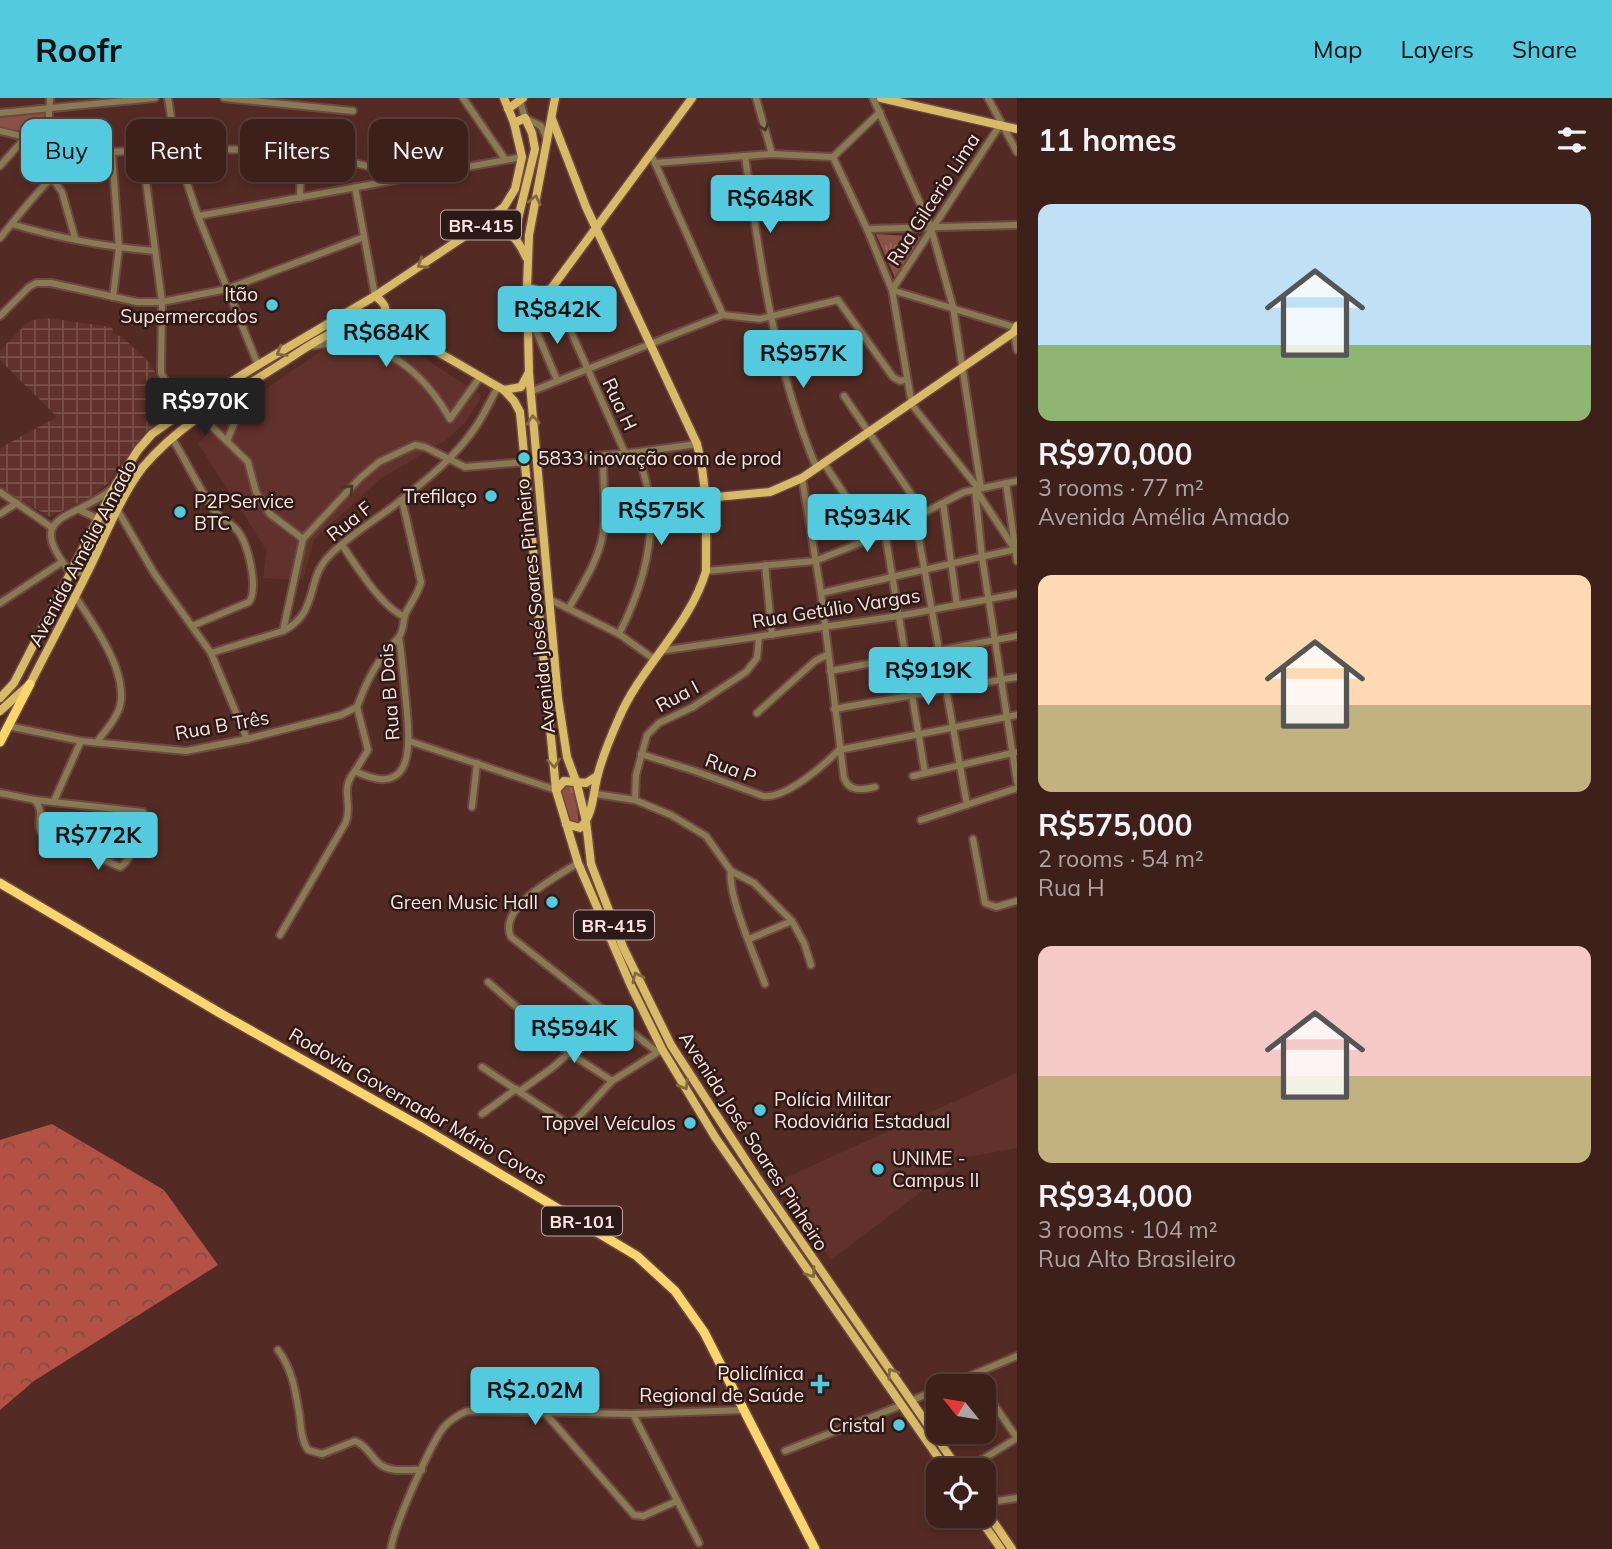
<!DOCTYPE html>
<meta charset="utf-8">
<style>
:root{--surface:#3e201b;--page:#452824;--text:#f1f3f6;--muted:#ada3a3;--line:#573e3a;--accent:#54cade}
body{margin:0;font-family:Mulish,sans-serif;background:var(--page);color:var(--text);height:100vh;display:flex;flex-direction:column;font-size:26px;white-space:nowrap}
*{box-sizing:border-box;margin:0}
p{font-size:23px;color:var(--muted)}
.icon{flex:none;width:38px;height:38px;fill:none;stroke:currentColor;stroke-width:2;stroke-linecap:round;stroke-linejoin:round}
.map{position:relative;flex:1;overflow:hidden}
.sheet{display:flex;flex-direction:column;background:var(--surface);width:595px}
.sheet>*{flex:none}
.guide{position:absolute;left:21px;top:21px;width:665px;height:63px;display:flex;gap:14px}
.needle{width:46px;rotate:300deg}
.controls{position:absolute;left:926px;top:1276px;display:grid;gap:14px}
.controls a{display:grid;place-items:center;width:70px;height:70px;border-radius:14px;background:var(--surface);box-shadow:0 4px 10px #0003,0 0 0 2px var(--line);font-size:35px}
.price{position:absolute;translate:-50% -60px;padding:0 16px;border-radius:7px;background:var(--accent);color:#111;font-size:23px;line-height:46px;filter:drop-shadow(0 2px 4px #0008)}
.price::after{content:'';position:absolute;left:50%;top:42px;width:21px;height:16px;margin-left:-10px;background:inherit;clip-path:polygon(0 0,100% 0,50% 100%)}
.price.active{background:#222;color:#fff}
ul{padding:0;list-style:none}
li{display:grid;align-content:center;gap:14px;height:371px;padding:0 21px}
li span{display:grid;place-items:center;height:217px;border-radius:14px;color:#555}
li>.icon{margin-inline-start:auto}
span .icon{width:126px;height:126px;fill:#fffc;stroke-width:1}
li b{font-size:30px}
h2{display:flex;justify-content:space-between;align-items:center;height:84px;padding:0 21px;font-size:30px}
.tag{padding:0 24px;border-radius:14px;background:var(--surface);box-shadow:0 4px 10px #0003,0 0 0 2px var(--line);font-size:24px;line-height:63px}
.tag.active{background:var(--accent);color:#111}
header{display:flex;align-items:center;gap:42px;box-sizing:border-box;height:98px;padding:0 35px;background:var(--accent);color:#111}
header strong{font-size:33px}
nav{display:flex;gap:38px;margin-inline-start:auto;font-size:24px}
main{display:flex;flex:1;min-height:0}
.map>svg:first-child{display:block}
.built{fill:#61322b}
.industrial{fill:url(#industrial-grid)}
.grass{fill:url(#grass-tufts)}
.forest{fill:url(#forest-crowns)}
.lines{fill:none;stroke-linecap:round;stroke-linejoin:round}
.minor-casing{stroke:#6e4842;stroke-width:10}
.major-casing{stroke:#6e4842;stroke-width:11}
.highway-casing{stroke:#6e4842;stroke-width:12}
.minor{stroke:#897a53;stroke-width:6}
.major{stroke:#d9bb67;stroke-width:8}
.highway{stroke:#f9d56d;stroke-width:9}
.oneway{stroke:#483728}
.oneway2{stroke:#826a3e}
.poi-dot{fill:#54cade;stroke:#2c1a16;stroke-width:2.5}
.labels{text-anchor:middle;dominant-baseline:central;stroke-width:5;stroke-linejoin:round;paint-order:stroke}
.shield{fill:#2c1a16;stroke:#bfa7a2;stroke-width:2}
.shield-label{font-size:18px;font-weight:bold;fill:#fee3de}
.street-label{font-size:19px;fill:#fee3de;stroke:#2c1a16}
.poi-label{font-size:19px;fill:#fee3de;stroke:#2c1a16;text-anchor:end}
</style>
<header>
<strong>Roofr</strong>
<nav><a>Map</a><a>Layers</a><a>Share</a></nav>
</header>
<main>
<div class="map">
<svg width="1017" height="1451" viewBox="0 0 1017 1451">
<defs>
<pattern id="industrial-grid" width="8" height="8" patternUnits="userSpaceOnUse" patternTransform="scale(1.75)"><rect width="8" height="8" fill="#61322b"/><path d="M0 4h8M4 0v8" fill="none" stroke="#795049"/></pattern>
<pattern id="grass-tufts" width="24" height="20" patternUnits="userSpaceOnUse" patternTransform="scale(1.75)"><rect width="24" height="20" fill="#8b5046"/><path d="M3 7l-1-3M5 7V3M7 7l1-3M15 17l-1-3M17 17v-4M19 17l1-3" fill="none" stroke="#9c6960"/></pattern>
<pattern id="forest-crowns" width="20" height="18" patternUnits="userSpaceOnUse" patternTransform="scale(1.75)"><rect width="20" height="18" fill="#b35244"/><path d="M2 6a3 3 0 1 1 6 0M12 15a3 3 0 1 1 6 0" fill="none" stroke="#854c44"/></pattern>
</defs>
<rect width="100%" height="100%" fill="#532b24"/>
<g class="built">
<polygon points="364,235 383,237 407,249 482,298 465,325 446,342 380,381 314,442 303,482 263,480 267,453 198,345 219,323 345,237"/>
<polygon points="1017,975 1017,1050 967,1059 831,1162 778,1083"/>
</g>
<polygon class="industrial" points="47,220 112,229 114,236 122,239 151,266 174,312 144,336 109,384 94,397 50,419 0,390 0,350 57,319 0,262 0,252 26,226 33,222"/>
<g class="grass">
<polygon points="45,13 45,41 0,31 0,20"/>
<polygon points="876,136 922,139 896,182"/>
<polygon points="570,688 574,689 579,725 578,727 570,725 568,721 561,695 565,689"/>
</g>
<polygon class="forest" points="52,1026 164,1092 218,1167 34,1283 0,1312 0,1042"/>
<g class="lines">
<defs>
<g id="minor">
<polyline points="50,0 47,44 48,69 52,80 62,94 75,140"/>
<polyline points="168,0 176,51 198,118 258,267"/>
<polyline points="224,0 353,13"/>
<polyline points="463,0 505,61"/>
<polyline points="519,0 525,20 541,28 547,41"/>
<polyline points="756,0 772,56"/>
<polyline points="873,0 931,130 953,209 981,390"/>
<polyline points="988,0 1017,54"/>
<polyline points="0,15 155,0"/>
<polyline points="1000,27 892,192 1017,230"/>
<polyline points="0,33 47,44"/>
<polyline points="142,53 162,204 161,275 183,314"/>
<polyline points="112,55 119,150 113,199"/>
<polyline points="651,56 723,217"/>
<path d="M745 58C760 164 775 272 817 371"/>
<polyline points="833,59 867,131 892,192 912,307 978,390"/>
<polyline points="833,59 880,14"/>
<polyline points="655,65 772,56 833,59"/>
<polyline points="0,68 25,40"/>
<polyline points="355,89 375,198"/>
<polyline points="300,100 301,52"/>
<polyline points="198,118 522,59"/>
<path d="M12 126C58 140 107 149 155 153"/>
<polyline points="867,131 1017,127"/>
<path d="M0 140C19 117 60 62 87 55L176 51 301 52 408 78"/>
<polyline points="552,191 625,355"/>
<polyline points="0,218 29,189 36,185 51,185 137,204 162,204 227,191 364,139"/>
<polyline points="532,223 557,282"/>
<polyline points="1014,234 1017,252"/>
<path d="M310 248C321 247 332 244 343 245 392 247 427 280 450 321L480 279"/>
<polyline points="530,294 723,217 760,221 838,202 893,279 900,283 907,281"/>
<polyline points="844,298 924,415"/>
<polyline points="201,318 248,364 256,394 270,416 303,441"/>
<path d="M172 340C186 363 198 388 213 411 219 420 230 424 237 432 248 445 259 490 249 504L192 528"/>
<polyline points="227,343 243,304 257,282"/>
<polyline points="537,364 638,354 697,346"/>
<polyline points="825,367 873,439"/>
<path d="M802 380 821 495 844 680C849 694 862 692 875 689"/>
<polyline points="1006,385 1017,463"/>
<polyline points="975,391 982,459 1017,684"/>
<polyline points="976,392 1014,450"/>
<polyline points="0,394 51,429"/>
<polyline points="943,405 957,507"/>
<path d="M80 412C95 420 104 420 104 439"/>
<polyline points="118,413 154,475 211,555 247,641"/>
<polyline points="0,416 17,405"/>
<polyline points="915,419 967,707"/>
<polyline points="885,435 925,675"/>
<path d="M342 447C356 467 382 510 404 518"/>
<polyline points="765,467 772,537"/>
<polyline points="706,473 815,463 885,435 964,394 1017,383"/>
<path d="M88 474 71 475C23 416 71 423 111 392"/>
<polyline points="821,495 1017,451"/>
<path d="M75 498C93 526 124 567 121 602 120 617 106 632 97 644"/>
<polyline points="549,501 619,536 654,561"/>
<polyline points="0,505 62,464"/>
<path d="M569 510C582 487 599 462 603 435 606 410 603 383 603 358"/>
<polyline points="283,533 303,441 360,380 379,364 415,347 425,349 465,369 525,364"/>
<path d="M619 536C641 493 657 442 648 392 645 379 641 367 638 354"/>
<polyline points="660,553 898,518 1017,496"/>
<path d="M211 555 283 533C320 514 305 482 329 458 350 436 378 421 401 402 429 380 458 356 477 327 485 315 491 301 498 289"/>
<polyline points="830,573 1017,538"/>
<polyline points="834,611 1017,579"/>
<polyline points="757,615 815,563 827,557"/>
<path d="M8 628 81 643 186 653 247 641 341 617 357 609C367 582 378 560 399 539"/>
<polyline points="409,643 556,692"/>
<path d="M641 656 695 673 763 698C786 701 824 667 839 652L1017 617"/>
<polyline points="355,673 368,652 357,609"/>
<polyline points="913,678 1017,654"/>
<polyline points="0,695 35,702 143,714"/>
<polyline points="596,696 635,702 636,677 647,637 659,625 693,609 746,574 757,560 759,539"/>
<path d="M35 702C46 717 35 723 41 734L120 769C135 761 136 729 133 713"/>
<polyline points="635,702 671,717 706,738 731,773 754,785 792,823 804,845 811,867"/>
<polyline points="54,703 81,643"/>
<polyline points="472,709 477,665"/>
<polyline points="921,722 1017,690"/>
<polyline points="973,741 985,805 996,809 1017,803"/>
<path d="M578 765C558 778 497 809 511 839L657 954"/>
<path d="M731 773C727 796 756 861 765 886"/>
<path d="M280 837 346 724C353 704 339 692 355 673 416 703 410 644 406 604 404 583 402 561 399 539 404 531 403 524 405 517 410 505 418 497 421 484L402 402"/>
<polyline points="749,841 792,823"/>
<polyline points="488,884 568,954 612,983"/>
<polyline points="482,969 568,1026 576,1022 612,983 658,954"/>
<polyline points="520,993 552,970 611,918"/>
<polyline points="482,1016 516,991"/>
<path d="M278 1252C293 1272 296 1296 300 1321 301 1332 302 1343 308 1352L322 1356 355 1343C368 1348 371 1360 381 1367 393 1375 409 1371 422 1372"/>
<polyline points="973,1277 981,1288"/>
<polyline points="946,1288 1017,1258"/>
<polyline points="984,1292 1017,1340"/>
<polyline points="911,1303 938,1291"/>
<polyline points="545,1315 634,1417 643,1418 677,1403"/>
<polyline points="633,1316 699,1445"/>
<polyline points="785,1353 902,1307"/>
<polyline points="965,1372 1017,1340"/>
<polyline points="984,1408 997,1403 1017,1400"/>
<path d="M391 1451C393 1430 431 1345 444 1329 451 1321 458 1317 467 1313L633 1316 744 1312"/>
</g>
<g id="major">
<polyline points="555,0 529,137 527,190 529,275 558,600 567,659 577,686 586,723 591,766 623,849 671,947 756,1078 959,1372"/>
<polyline points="881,0 1017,31"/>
<polyline points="508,11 523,0"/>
<path d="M552 21 586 109 697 346C708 389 706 428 706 473 690 528 641 568 619 620 611 638 603 657 598 676 593 693 594 717 580 730L566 726"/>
<polyline points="514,25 525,20 532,35 535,51 514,137"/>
<path d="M477 130C505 131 514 132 526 159"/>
<polyline points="527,190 543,193 551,191"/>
<path d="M373 227 383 222C389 211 384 204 375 198"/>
<polyline points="530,228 545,199 692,0"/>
<polyline points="504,292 521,289 528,276"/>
<polyline points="706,400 770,394 802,380 1014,234 1017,228"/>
<polyline points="0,600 14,585 115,388 138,352 152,336 183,314 258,267 375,198 477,130 504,109 515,91 522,59 514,25 504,0"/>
<path d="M0 613 30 586C51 545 73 504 93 463 106 435 124 393 143 369 179 326 232 297 279 267 305 251 338 224 370 228 413 234 466 272 504 292L514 303 520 314 556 692 578 765 631 888 662 951 715 1039 947 1372"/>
<polyline points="556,692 564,683 586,685 597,678"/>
<polyline points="984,1410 1012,1451"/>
<polyline points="978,1418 1001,1451"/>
</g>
<g id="highway">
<polyline points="0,644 30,586"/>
<polyline points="0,785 225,918 423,1030 637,1158 675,1193 704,1234 815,1451"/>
</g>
</defs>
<use href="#minor" class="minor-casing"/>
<use href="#major" class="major-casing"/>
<use href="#highway" class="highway-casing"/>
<use href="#minor" class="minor"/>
<use href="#major" class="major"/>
<use href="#highway" class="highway"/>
</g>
<defs><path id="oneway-chevron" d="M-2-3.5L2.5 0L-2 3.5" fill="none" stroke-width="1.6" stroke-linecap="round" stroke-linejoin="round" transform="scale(1.75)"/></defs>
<g class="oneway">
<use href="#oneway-chevron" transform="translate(764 28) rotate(74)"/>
<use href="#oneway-chevron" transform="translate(349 391) rotate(-46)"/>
</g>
<g class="oneway2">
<use href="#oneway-chevron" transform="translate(535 102) rotate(-77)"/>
<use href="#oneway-chevron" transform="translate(422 166) rotate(147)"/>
<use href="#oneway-chevron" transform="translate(281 254) rotate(149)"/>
<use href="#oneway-chevron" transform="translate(533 322) rotate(-95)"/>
<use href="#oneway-chevron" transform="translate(554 665) rotate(84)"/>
<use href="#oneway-chevron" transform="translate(637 879) rotate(-115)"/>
<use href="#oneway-chevron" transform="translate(684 987) rotate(59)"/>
<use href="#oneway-chevron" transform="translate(811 1175) rotate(55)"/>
<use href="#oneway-chevron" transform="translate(892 1275) rotate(-124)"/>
</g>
<g class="poi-dot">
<circle cx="272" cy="207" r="7"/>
<circle cx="524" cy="360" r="7"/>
<circle cx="491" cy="398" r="7"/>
<circle cx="180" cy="414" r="7"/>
<circle cx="552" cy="804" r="7"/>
<circle cx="760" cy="1012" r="7"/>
<circle cx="690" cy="1025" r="7"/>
<circle cx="878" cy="1071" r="7"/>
<path d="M816.5 1275.5h7v7h7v7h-7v7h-7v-7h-7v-7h7z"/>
<circle cx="899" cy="1327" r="7"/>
</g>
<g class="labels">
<g class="shield">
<rect x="441" y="112.5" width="80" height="29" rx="5"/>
<rect x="574" y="812.5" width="80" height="29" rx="5"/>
<rect x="542" y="1108.5" width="80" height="29" rx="5"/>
</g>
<g class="shield-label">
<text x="481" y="127">BR-415</text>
<text x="614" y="827">BR-415</text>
<text x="582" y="1123">BR-101</text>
</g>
<g class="street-label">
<text transform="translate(933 101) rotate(-57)">Rua Gilcerio Lima</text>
<text transform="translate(620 306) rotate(65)">Rua H</text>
<text transform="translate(349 423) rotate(-38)">Rua F</text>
<text transform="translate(82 455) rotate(-62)">Avenida Amélia Amado</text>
<text transform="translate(535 508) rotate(-96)">Avenida José Soares Pinheiro</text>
<text transform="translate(836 510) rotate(-9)">Rua Getúlio Vargas</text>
<text transform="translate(389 594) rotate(-94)">Rua B Dois</text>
<text transform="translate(677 598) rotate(-28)">Rua I</text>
<text transform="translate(222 627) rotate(-10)">Rua B Três</text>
<text transform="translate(731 670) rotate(20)">Rua P</text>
<text transform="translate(418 1008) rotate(30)">Rodovia Governador Mário Covas</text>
<text transform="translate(754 1043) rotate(57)">Avenida José Soares Pinheiro</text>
</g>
<g class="poi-label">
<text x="258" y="196">Itão<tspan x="258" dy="22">Supermercados</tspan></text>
<text x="538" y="360" text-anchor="start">5833 inovação com de prod</text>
<text x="477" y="398">Trefilaço</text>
<text x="194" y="403" text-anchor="start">P2PService<tspan x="194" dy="22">BTC</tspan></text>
<text x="538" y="804">Green Music Hall</text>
<text x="774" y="1001" text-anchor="start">Polícia Militar<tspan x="774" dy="22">Rodoviária Estadual</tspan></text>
<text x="676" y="1025">Topvel Veículos</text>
<text x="892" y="1060" text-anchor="start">UNIME -<tspan x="892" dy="22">Campus II</tspan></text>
<text x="804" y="1275">Policlínica<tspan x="804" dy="22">Regional de Saúde</tspan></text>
<text x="885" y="1327">Cristal</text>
</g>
</g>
</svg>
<div class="controls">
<a><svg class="needle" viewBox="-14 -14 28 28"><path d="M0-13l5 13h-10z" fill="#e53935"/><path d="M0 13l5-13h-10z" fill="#ada3a3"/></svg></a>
<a><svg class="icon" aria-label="locate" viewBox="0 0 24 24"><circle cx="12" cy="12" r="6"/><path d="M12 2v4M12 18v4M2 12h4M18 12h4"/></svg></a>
</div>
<b class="price" style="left:770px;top:137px">R$648K</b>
<b class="price" style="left:557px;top:248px">R$842K</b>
<b class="price" style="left:386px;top:271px">R$684K</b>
<b class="price" style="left:803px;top:292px">R$957K</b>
<b class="price active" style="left:205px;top:340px">R$970K</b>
<b class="price" style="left:661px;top:449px">R$575K</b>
<b class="price" style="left:867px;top:456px">R$934K</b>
<b class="price" style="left:928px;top:609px">R$919K</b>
<b class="price" style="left:98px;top:774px">R$772K</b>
<b class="price" style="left:574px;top:967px">R$594K</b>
<b class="price" style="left:535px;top:1329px">R$2.02M</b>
<div class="guide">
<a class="tag active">Buy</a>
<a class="tag">Rent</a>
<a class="tag">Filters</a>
<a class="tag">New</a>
</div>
</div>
<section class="sheet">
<h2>11 homes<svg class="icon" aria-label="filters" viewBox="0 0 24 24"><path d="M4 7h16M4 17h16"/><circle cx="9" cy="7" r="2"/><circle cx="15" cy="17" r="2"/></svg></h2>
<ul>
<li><span style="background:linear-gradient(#bfe0f5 65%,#8fb573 0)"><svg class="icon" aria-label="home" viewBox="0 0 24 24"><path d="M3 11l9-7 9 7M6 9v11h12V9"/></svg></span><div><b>R$970,000</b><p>3 rooms · 77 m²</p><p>Avenida Amélia Amado</p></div></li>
<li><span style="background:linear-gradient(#ffd9b3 60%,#c2b280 0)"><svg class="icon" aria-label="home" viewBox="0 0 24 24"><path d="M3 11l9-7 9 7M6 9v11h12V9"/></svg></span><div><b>R$575,000</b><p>2 rooms · 54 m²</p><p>Rua H</p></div></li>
<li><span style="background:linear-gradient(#f6c9c9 60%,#c2b280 0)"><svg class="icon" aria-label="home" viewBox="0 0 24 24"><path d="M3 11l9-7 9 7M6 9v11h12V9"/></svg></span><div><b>R$934,000</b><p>3 rooms · 104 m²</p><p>Rua Alto Brasileiro</p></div></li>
</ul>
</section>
</main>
